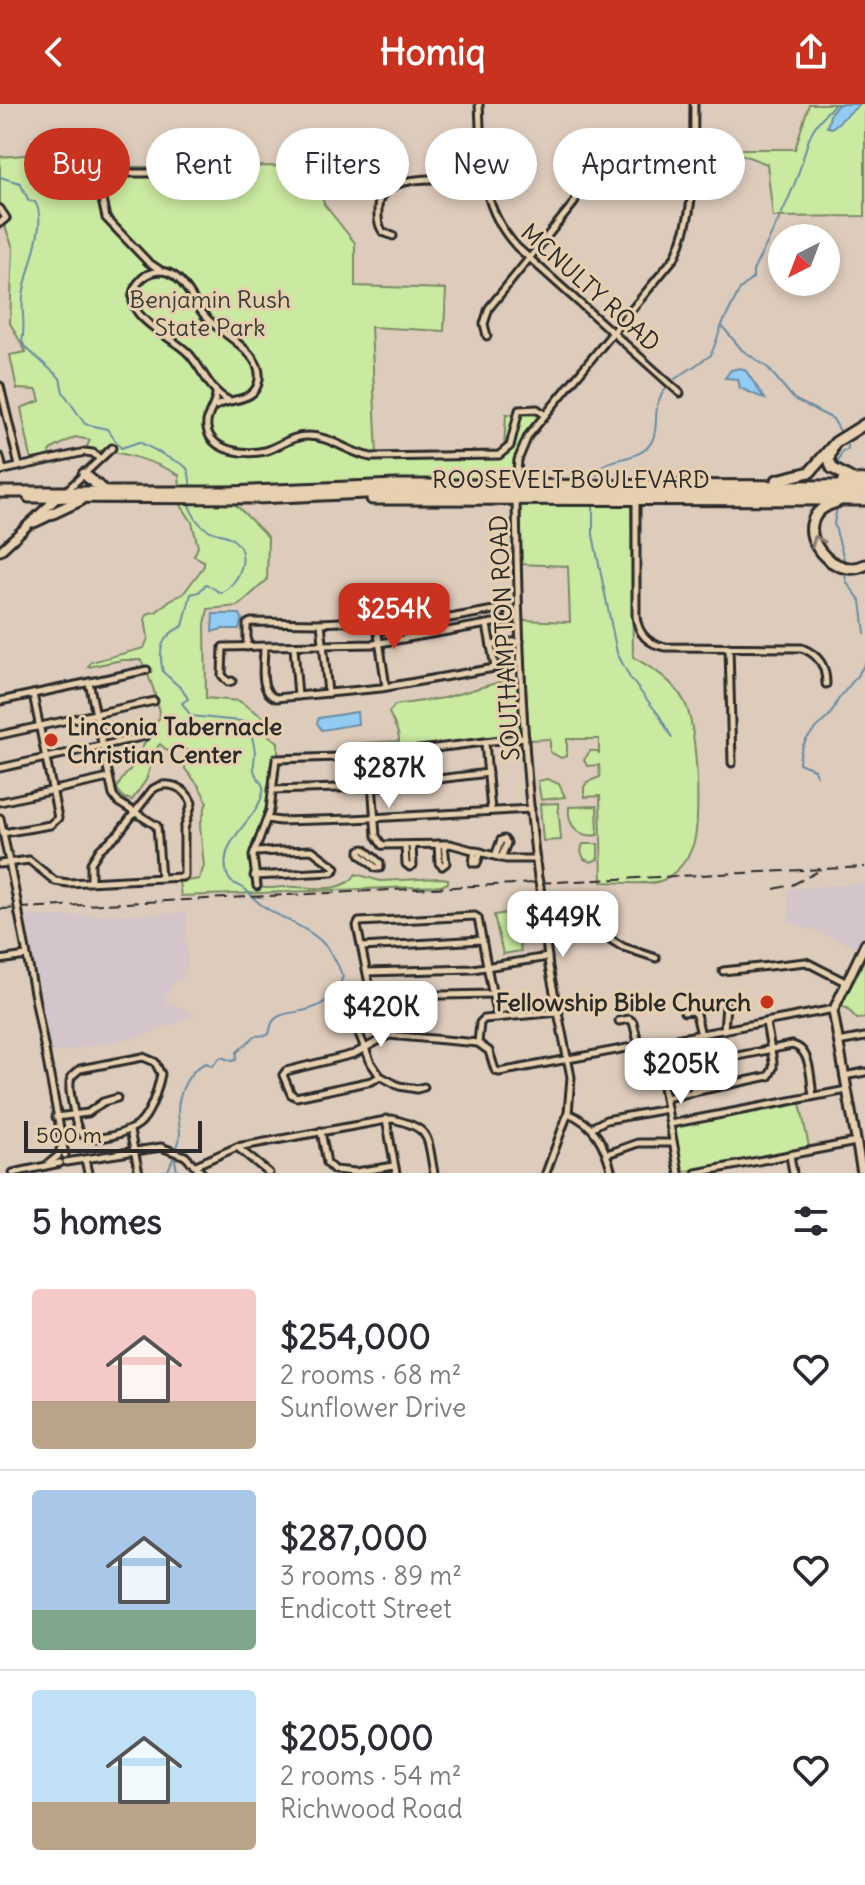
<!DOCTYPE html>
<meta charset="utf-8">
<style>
:root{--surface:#fff;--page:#f7f7f7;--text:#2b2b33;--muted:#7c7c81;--line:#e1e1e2;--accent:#c8321e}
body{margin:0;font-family:Delius,sans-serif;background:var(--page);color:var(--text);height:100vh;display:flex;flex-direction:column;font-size:30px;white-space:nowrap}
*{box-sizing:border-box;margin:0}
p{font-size:26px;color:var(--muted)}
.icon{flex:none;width:44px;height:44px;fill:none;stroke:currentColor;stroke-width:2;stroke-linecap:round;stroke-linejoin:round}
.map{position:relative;height:1069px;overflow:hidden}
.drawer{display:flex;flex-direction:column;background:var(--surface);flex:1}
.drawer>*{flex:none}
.guide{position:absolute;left:24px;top:24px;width:818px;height:72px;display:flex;gap:16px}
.needle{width:52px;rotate:222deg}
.fabs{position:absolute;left:768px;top:120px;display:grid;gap:16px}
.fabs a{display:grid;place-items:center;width:72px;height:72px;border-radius:50%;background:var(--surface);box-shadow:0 4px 12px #0003;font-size:40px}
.scale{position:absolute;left:24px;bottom:20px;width:178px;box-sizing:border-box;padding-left:8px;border:4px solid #2b2b2b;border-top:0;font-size:22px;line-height:28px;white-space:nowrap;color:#2b2b2b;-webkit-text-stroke:6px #e6d0af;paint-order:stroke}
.price{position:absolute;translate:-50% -68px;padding:0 18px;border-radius:16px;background:#fff;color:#222;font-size:26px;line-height:52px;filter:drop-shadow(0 2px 4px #0008)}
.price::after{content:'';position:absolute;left:50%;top:48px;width:24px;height:18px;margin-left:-12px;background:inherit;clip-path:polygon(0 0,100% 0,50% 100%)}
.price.selected{background:var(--accent);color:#fff}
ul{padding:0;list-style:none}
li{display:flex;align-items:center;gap:24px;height:200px;padding:0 32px}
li+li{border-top:2px solid var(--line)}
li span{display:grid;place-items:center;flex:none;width:224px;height:160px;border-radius:8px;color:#555}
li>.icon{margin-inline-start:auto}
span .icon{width:96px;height:96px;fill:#fffc;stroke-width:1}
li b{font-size:34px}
h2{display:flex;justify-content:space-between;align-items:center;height:96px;padding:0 32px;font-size:34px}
.pill{padding:0 28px;border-radius:36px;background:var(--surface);box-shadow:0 4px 12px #0003;font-size:28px;line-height:72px}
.pill.selected{background:var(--accent);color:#fff}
header{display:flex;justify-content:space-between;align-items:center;height:104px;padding:0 32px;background:var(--accent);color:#fff;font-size:36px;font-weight:800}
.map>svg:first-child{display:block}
.built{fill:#d3c5c9}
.green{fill:#cae9a1;stroke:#7a8a66;stroke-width:2}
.water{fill:#93ccf3;stroke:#698ca3;stroke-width:2}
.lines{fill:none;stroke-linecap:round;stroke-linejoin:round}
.stream{stroke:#698ca3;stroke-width:2}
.minor-casing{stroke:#2b2b2b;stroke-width:11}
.major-casing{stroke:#2b2b2b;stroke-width:13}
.highway-casing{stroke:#2b2b2b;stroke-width:15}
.minor{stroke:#e6d0af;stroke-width:5}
.major{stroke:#e6d0af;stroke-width:7}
.highway{stroke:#e6d0af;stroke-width:9}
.rail{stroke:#2b2b2b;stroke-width:2;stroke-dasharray:12 6;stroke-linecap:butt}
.minor-bridge-casing{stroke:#2b2b2b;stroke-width:11;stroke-linecap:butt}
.minor-bridge{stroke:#e6d0af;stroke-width:5}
.oneway{stroke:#887e6d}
.poi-dot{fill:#c8321e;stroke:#e6d0af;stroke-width:3}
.labels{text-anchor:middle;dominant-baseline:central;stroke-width:6;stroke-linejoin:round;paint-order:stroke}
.street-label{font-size:24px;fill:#2b2b2b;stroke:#e6d0af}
.park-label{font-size:24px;fill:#3b3e37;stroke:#e6d0af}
.poi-label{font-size:24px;font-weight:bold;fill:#2b2b2b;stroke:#e6d0af;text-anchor:start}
</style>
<header><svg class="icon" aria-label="back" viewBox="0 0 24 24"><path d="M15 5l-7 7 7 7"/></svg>Homiq<svg class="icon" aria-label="share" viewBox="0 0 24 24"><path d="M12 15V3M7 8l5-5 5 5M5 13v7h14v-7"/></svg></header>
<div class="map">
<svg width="865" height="1069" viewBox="0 0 865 1069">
<rect width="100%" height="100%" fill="#ddcbbb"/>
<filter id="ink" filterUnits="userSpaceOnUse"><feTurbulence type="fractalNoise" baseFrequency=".0125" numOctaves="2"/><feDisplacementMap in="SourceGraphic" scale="16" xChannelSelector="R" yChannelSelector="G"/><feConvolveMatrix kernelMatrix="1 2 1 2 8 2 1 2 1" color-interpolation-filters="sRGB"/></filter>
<g filter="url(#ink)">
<g class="built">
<polygon points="865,779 865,830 859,844 789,817 788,785"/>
<polygon points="186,809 187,862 182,877 175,877 164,894 167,900 171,898 194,911 143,932 48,950 26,813"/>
</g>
<g class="green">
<polygon points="809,0 865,0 865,112 773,113 767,60 738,49 736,45 795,45"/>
<path d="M124 43 126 63 316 62 324 100 355 139V182L446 185 444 227 371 223 377 351 497 353 504 345 506 310 539 311 522 335 511 373 180 383 179 371C152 356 116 345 85 347L90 336 75 333 50 346 46 361 33 364 21 304 40 297 37 286 17 285 10 251 26 248 10 219 13 144 4 120 8 110 0 101V53Z"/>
<path d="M179 398 234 399 268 433 267 476 238 502 208 505 205 520 206 594 239 597 263 613 266 630 278 638V649L270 662 268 699 250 746 252 780C264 786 270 784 283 783 305 781 341 793 356 770L380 777 440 774 448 775V779L441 782 181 792 179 778 199 775 204 762 200 722 207 697 199 682 185 665 186 651 215 657 221 655 179 644 168 647 160 640 156 645 146 676 132 696 124 694 117 685C121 673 129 669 135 658 144 643 148 627 160 613 157 591 151 575 141 556H122L88 563 91 558 144 544 148 534 145 514 149 509 156 508 170 496 183 490 204 462V457L194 452 198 443 192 418Z"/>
<path d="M519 399 631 401 633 553C653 565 673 576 684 597 697 620 701 713 694 738 689 754 678 768 663 776 651 782 616 778 602 778L600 692 584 693V683L587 678 600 673 599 661 587 662 584 656 590 647H598L599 650V635H567V652L561 654 550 648V635L529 636 522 516 570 518 568 462 519 460Z"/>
<path d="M517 573 521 630 364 650 358 643 363 639 399 637C400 628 392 617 389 608L395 601 444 594Z"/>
<polygon points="547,675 559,680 565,693 541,696 538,677"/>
<polygon points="558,699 561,736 543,737 540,700"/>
<path d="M597 702 598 731C579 734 567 722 569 703Z"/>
<polygon points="583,740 598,740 598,755 591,758 584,755 581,747"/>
<polygon points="514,808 521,847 503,850 494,811"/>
<polygon points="865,851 865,914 857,915 847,904 839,902 858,870"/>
<polygon points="800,999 809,1043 682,1068 674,1022"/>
</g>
<g class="water">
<polygon points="839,0 860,0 832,24 827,23 831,8"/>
<polygon points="741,264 746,267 765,295 740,284 738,275 725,274 731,266"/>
<polygon points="213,510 240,510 242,515 239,525 222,525 212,528"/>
<polygon points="357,608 358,620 322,626 317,619 319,614"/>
</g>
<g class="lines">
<g class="stream">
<path d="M0 73 20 79 29 97 35 98C49 118 25 168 23 193 21 209 26 221 22 237L25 243 60 274 63 288 85 320 107 325 121 344 139 338C149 343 154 345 162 350 180 362 191 355 190 384"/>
<polyline points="722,222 742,246 767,263 794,295 833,315 840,327"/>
<path d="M675 275 711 251 722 221 740 185 753 174V167C768 136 787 104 798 70 811 33 804 30 835 0"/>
<polyline points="837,362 842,347 848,346 847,341"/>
<path d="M597 371V366C612 351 641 358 652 337 661 319 649 304 667 283"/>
<polyline points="593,400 593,431 617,549 630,574 659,611 672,634"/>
<polyline points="837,404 834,419 845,459"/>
<polyline points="844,467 847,479 861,497 865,529"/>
<path d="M817 672 814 665 799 659C800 636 813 628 828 613 833 608 835 601 838 596 847 583 858 574 865 559"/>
<path d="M177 1044C183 1027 178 1022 178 1006 179 988 188 966 206 959L212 962 221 953 232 957 236 956 237 948 255 932 268 931C271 928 270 923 272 919 283 899 323 921 343 873 325 824 299 826 263 802 255 797 251 790 245 785 237 779 230 781 227 770 217 735 257 718 263 688 265 679 256 675 254 666 253 660 255 654 255 648 254 638 250 628 249 618L191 612 182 599 188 595 183 586 163 568C158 546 160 532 183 522L191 490 199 488 206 480 221 489C240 479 254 447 229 433 224 430 216 430 211 427 199 423 192 410 188 398"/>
<polyline points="175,1055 177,1069"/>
<polyline points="167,1069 174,1052"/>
</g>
<defs>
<g id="minor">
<path d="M479 0C482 54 478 101 517 143L680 289"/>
<polyline points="0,105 6,114 0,119"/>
<path d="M393 132 383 128C377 120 378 113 378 104 378 65 457 76 484 76"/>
<polyline points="160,166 148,158 106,114 102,96 106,86 113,76 127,69 215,69"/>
<polyline points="487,232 484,220 489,204 574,99 579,84"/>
<polyline points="0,282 19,362"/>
<path d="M216 288C217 302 205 310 207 324 211 348 246 351 265 347 279 343 291 332 306 332 329 331 349 349 371 353L499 351 510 342 519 306 537 305 545 311"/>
<path d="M216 302C232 293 256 299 259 275 263 248 220 230 205 212 195 201 188 182 176 173 171 169 164 167 159 167 150 168 143 172 138 179 115 211 172 231 189 250 202 264 210 288 228 296"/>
<polyline points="0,353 3,366"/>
<polyline points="0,367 85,348 93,349 100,355"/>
<path d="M516 381 518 356 528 332 675 153C698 104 693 53 694 0"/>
<polyline points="66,387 112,344"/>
<path d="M516 395C518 521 522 649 538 774"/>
<path d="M636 395V512C638 530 648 540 665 543L802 544C819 551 826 562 826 580"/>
<polyline points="321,519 328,589"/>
<polyline points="487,521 495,563"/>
<polyline points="491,541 520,537"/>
<polyline points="247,543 247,520 251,518 321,519 376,516 386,583"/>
<path d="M264 543C264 560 258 588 276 594L381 584 511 561"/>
<polyline points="294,543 298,592"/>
<polyline points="729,543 732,659"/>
<polyline points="232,577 228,578 222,571 223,543 374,540 510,516 508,505 505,504 378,527"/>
<polyline points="89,578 113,691 118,698 157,722 161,774"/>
<polyline points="0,597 147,566"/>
<polyline points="0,631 154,597"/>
<polyline points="485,638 491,707"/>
<polyline points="370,652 376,732 382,741"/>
<polyline points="0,664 146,632"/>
<polyline points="272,686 372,683 488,669"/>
<polyline points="0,698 109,674"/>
<polyline points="0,714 17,797"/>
<polyline points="267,715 280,717 352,715 531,705"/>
<polyline points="3,729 50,721 58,714 33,590"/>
<polyline points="438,740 439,759 442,762 446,759 444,740"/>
<polyline points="382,741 450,740 506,755 536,755"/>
<polyline points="405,742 406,760 410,763 413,761 412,741"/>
<polygon points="364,745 380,759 380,764 376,764 360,750 360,746"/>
<polyline points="475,746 473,759 477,759 481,748"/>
<polyline points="254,748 312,746 336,764 332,768 254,772"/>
<polyline points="495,752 501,736 504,735 507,739 501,754"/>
<path d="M0 760 29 756 55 777 68 779 182 773 184 772V725L192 699C186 684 168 675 153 685L118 730 100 745 91 759V778"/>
<polyline points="257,782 253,752 270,706 276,655 370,652 525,633"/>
<polyline points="540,783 549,863 571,973 568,1009 546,1069"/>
<polyline points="19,810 65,1051"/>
<polyline points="546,831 598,828 623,843 656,854"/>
<polyline points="362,843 482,836"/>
<polyline points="0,856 26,852"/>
<polyline points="723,867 806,858 847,879"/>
<polyline points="367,868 473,865 548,853"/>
<polyline points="372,894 357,822 359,818 475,812 478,814 497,914"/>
<polyline points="684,908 692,907 696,910 701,931"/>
<polyline points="619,917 629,915 633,918 639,942"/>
<polyline points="724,926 726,901"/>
<polyline points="838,938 865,933"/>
<polyline points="478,939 480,919 484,915 559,908"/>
<polyline points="655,940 679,1069"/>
<path d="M143 953 155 958 161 970C158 984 152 1005 142 1017 133 1028 91 1042 80 1028 75 1022 75 1011 73 1004 71 993 68 983 71 973L80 965Z"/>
<polyline points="380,972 372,977 296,993 291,990 283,971 286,967 354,950 389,931 478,939 489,947 495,966 499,968 834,905"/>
<polyline points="844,972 865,968"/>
<polyline points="424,983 417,985 399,982 380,972 371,959 347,900 389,892 493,890"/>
<path d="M694 988 691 969 698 960 792 941C812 945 810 975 813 992"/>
<polyline points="665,994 769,972 773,964 773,958 766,918"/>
<path d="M568 1009C595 1020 605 1041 612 1069"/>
<polyline points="56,1013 88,1009 103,998 117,994"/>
<polyline points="386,1015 396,1069"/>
<polyline points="670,1020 847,986"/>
<polyline points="591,1024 606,1016 667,1005"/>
<polyline points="130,1027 139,1069"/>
<polyline points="321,1027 327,1059 334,1066 356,1068 394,1062"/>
<polyline points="237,1043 269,1069"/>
<polyline points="607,1050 638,1039 673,1039"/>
<polyline points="790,1051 793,1069"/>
<polyline points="85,1055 88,1069"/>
<polyline points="66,1058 161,1043 185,1052 202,1069"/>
<polyline points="48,1060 58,1052 61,1043"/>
<path d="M196 1061 237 1043 392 1015C432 1024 427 1033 434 1069"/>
<polyline points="13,1069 60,1059"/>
<polyline points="696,1069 856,1038"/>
</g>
<g id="major">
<polyline points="0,447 57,394"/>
<polyline points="862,1069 833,907 865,840"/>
</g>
<g id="highway">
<polyline points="832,345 829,355 832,364 850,374"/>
<polyline points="84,370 103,386"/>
<polyline points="777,376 810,368 836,338 865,320"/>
<polyline points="843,376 865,376"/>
<polyline points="0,388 230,388 397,381 865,382"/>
<polyline points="29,393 257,394 387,388 865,389"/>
<polyline points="372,395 865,396"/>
<path d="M837 398C782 413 828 479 865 461"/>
<polyline points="34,418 81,396"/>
</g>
</defs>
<use href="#minor" class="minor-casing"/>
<use href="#major" class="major-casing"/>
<use href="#highway" class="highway-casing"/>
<use href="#minor" class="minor"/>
<use href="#major" class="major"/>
<use href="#highway" class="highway"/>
<g class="rail">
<polyline points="774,785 792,781 817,768"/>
<polyline points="0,805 865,763"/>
</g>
<defs>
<g id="minor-bridge">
<polyline points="538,774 540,783"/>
<polyline points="17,797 19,810"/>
</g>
</defs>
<use href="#minor-bridge" class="minor-bridge-casing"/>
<use href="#minor-bridge" class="minor-bridge"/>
</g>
<defs><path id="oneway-chevron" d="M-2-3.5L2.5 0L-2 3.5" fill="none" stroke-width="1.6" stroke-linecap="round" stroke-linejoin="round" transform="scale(2)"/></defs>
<use class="oneway" href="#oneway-chevron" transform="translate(817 437) rotate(-113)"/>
</g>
<g class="poi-dot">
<circle cx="51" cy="636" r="8"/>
<circle cx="767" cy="898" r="8"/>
</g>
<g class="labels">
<g class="street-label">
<text transform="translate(591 183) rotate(42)">MCNULTY ROAD</text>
<text x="571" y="375">ROOSEVELT BOULEVARD</text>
<text transform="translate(504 534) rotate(-93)">SOUTHAMPTON ROAD</text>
</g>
<g class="park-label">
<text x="210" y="195">Benjamin Rush<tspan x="210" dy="28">State Park</tspan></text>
</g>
<g class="poi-label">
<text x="67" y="622">Linconia Tabernacle<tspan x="67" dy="28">Christian Center</tspan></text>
<text x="751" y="898" text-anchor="end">Fellowship Bible Church</text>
</g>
</g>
</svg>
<div class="fabs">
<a><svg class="needle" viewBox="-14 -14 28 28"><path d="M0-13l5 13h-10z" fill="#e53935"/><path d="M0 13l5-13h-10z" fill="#7c7c81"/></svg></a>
</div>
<div class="scale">500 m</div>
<b class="price selected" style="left:394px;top:547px">$254K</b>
<b class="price" style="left:389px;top:706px">$287K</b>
<b class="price" style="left:563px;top:855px">$449K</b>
<b class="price" style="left:381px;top:945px">$420K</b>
<b class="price" style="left:681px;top:1002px">$205K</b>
<div class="guide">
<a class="pill selected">Buy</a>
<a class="pill">Rent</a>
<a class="pill">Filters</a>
<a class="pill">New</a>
<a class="pill">Apartment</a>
</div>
</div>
<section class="drawer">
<h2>5 homes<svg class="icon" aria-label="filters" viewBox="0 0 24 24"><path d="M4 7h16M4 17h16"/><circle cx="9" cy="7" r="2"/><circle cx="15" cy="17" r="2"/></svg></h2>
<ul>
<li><span style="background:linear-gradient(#f6c9c9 70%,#b9a48a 0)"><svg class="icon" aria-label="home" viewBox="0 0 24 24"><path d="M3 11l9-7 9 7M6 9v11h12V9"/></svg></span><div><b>$254,000</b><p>2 rooms · 68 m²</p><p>Sunflower Drive</p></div><svg class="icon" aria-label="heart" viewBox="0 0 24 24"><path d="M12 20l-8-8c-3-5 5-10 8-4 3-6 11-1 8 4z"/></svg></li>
<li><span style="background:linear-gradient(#a9c7e8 75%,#7fa58c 0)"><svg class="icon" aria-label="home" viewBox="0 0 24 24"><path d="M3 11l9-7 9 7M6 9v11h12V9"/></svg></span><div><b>$287,000</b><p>3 rooms · 89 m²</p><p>Endicott Street</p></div><svg class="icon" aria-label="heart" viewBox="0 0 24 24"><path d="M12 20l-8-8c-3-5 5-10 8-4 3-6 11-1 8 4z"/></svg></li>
<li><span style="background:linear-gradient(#bfe0f5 70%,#b9a48a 0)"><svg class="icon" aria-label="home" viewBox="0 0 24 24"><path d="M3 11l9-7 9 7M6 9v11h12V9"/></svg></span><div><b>$205,000</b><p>2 rooms · 54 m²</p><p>Richwood Road</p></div><svg class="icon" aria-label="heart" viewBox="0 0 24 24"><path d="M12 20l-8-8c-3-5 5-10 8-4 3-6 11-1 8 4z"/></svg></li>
</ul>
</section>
